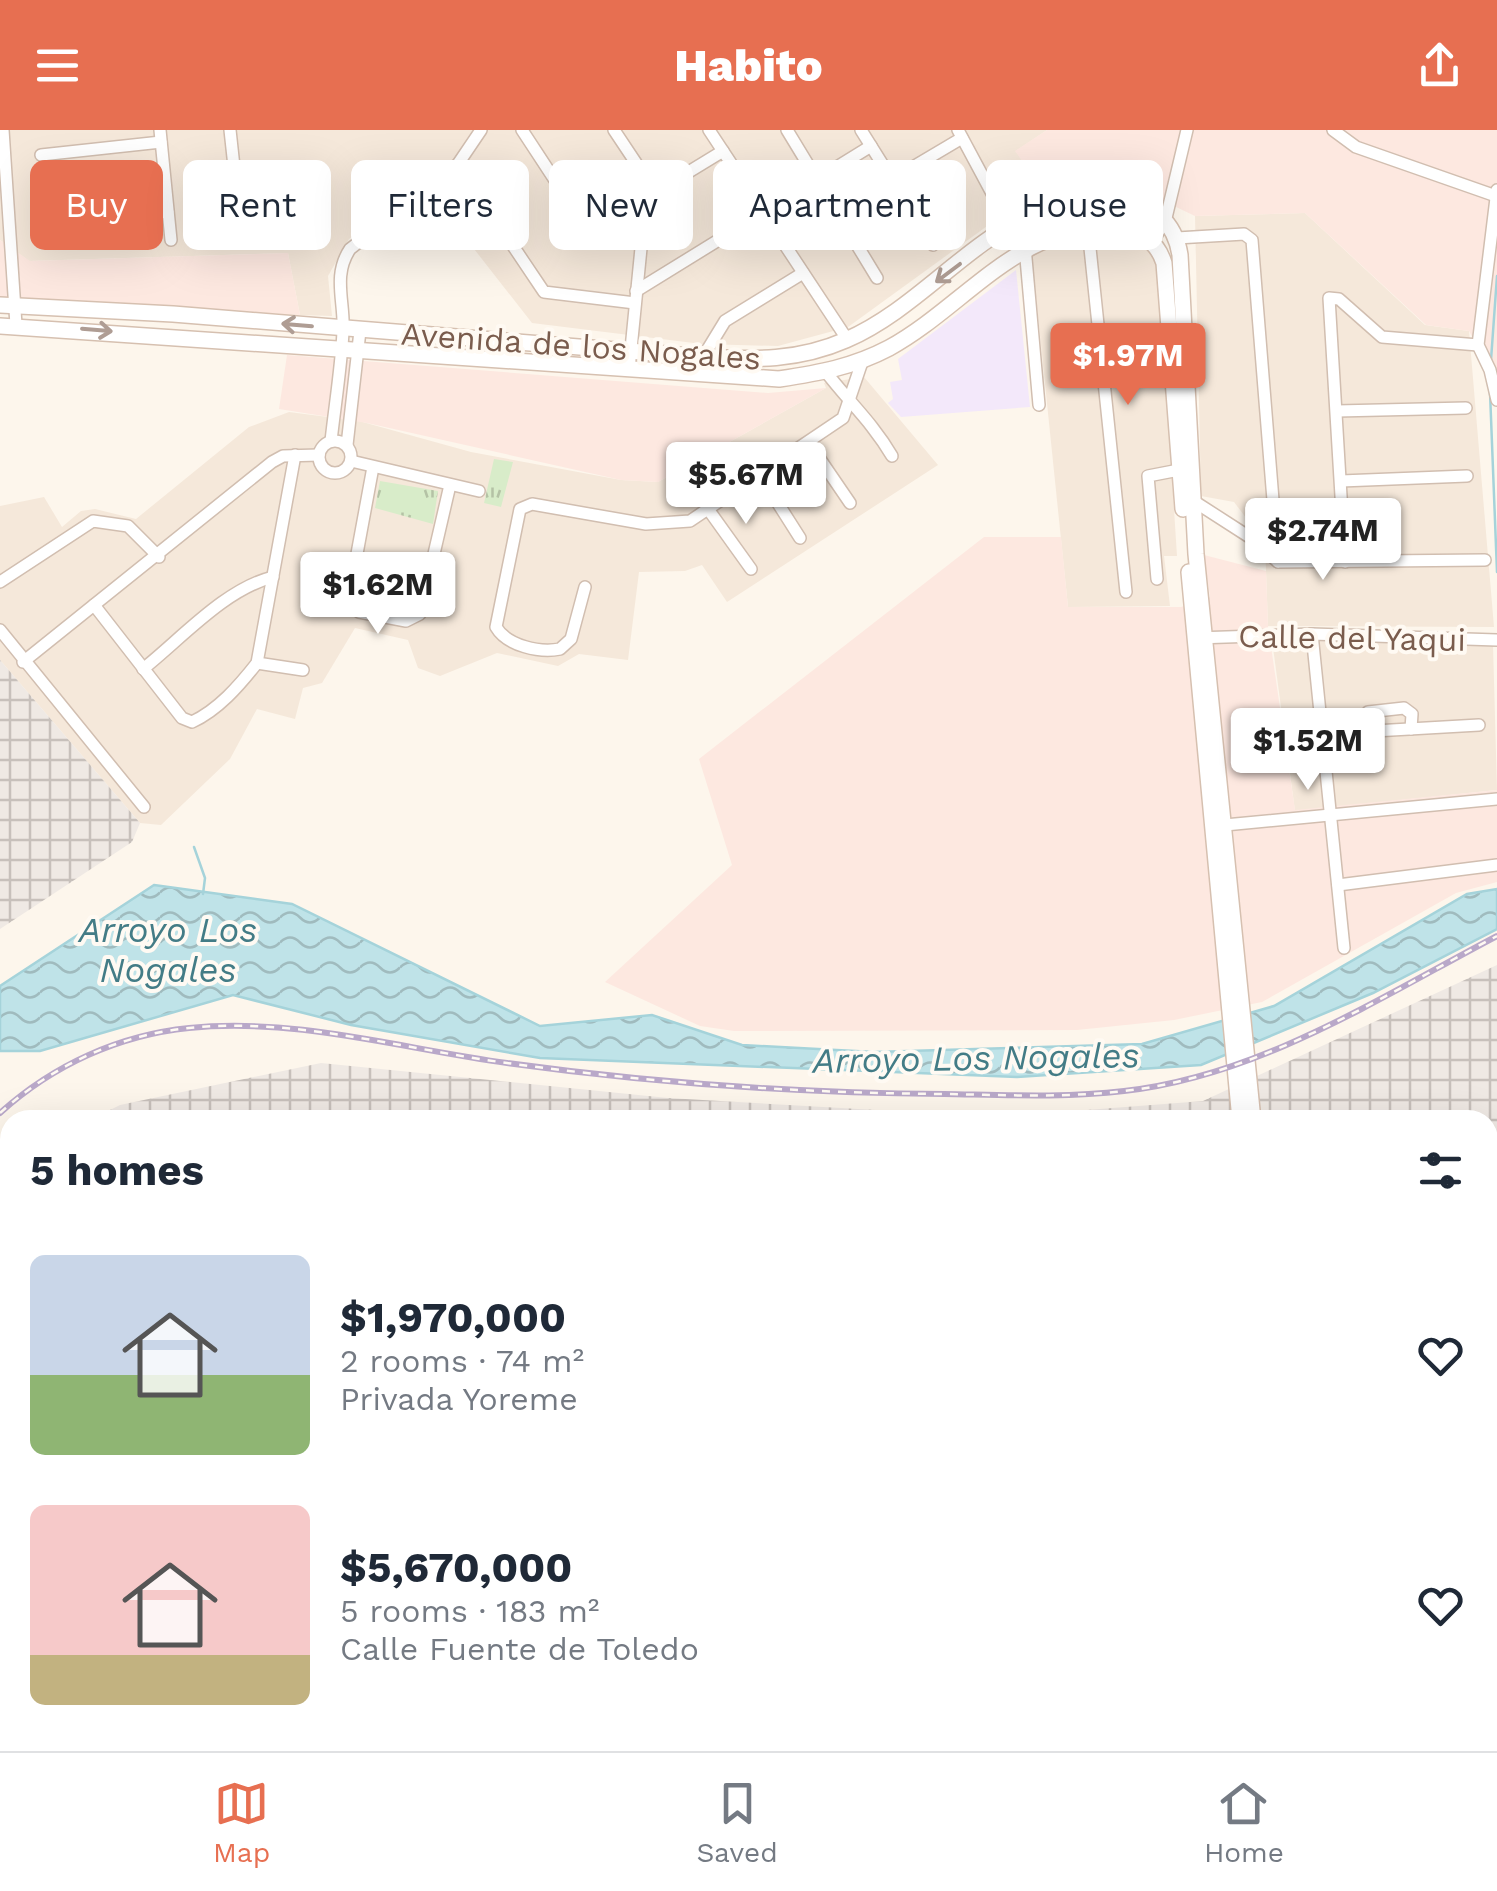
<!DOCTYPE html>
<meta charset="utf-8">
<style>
:root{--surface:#fff;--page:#f6f6f7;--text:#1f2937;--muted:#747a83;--line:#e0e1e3;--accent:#e76f51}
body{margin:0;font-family:"Work Sans",sans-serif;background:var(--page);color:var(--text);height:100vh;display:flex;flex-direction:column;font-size:38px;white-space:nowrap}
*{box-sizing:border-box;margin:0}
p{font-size:32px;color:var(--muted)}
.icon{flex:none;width:55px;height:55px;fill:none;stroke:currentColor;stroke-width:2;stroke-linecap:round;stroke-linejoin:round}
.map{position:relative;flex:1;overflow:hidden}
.drawer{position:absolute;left:0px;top:980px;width:1498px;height:642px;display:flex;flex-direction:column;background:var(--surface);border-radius:30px 30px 0 0;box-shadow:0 10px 40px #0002}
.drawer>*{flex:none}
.guide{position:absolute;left:30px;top:30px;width:1438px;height:90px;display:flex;gap:20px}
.price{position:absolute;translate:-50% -85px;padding:0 22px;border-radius:10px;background:#fff;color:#222;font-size:32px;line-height:65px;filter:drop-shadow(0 2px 5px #0008)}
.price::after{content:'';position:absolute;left:50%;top:60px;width:30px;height:22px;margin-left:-15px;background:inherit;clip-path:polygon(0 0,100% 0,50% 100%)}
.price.selected{background:var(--accent);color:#fff}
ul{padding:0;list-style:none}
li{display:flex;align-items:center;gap:30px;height:250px;padding:0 30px}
li span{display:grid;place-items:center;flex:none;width:280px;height:200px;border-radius:15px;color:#555}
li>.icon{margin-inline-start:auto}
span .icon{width:120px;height:120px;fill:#fffc;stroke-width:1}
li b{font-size:42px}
h2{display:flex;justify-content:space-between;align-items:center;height:120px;padding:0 30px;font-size:42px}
.tag{padding:0 35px;border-radius:15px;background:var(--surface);box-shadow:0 10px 40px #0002;font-size:35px;line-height:90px}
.tag.selected{background:var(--accent);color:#fff}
header{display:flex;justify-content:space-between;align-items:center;height:130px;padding:0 30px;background:var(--accent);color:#fff;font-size:45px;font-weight:800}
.tab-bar{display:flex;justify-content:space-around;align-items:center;height:140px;border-top:2px solid var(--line);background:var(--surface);font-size:28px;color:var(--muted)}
.tab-bar a{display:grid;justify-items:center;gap:5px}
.tab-bar .selected{color:var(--accent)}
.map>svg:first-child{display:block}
.residential{fill:#f5e8da}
.commercial{fill:#fde8e0}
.industrial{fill:url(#industrial-grid)}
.education{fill:#f3e8fa}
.grass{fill:url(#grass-tufts)}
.water{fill:url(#water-waves);stroke:#a5d3da;stroke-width:2.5}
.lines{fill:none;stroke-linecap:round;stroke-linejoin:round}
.stream{stroke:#a5d3da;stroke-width:2.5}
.street-casing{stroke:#d1beb0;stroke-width:14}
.secondary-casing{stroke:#d6c0b0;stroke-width:18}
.highway-casing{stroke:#dad1cd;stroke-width:22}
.street{stroke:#fff;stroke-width:11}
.secondary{stroke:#fff;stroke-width:15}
.highway{stroke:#f7b7a3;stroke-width:20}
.rail-casing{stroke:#b9a8c9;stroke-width:6}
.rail{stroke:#fffaf3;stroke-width:2.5;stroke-dasharray:8;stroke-linecap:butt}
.oneway{stroke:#af9d94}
.labels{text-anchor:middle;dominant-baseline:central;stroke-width:8;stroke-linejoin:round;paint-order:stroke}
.street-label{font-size:32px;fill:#7a5c4d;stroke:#fffaf3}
.water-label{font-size:35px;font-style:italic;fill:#437c86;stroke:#fffaf3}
</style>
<header><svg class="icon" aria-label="menu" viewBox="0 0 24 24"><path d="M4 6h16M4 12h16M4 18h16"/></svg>Habito<svg class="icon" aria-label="share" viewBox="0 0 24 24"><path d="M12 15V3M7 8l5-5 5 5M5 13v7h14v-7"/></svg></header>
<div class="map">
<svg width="1497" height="1621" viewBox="0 0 1497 1621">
<defs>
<pattern id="industrial-grid" width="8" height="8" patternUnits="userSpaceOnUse" patternTransform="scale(2.5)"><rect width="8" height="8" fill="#efe9e4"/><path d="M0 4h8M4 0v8" fill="none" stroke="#c7c0bb"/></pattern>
<pattern id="grass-tufts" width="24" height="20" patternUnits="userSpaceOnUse" patternTransform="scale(2.5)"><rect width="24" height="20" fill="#d8ecc9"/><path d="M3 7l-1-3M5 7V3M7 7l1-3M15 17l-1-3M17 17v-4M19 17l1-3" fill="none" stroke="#b4c2a5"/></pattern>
<pattern id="water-waves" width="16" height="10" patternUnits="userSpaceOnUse" patternTransform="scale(2.5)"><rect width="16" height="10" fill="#bfe3e8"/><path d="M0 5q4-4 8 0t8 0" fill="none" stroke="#a0bbbe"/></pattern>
</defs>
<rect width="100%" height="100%" fill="#fdf6ec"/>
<g class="residential">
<polygon points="0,0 1047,0 1016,21 1028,38 998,58 1012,78 848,197 778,216 702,214 532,193 424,55 349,109 328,146 332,186 300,185 288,123 29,131 0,110"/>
<polygon points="1305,83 1425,195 1469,201 1494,497 1268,496 1265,413 1234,372 1201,366 1195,86"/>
<polygon points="1126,105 1152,119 1158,130 1177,426 1164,426 1170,476 1068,477 1031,118 1064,106"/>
<polygon points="864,247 938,335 727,472 702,435 685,441 639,442 628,530 579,524 558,536 497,523 440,546 418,538 408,510 355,498 322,553 303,558 295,589 257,579 230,629 161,695 140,693 0,530 0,376 44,367 62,397 81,381 95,379 136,389 249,297 289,282 359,291 471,322 621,350 658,352 826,258 824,253"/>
<polygon points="1272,510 1493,515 1497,660 1295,681"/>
</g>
<g class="commercial">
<polygon points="1047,0 1497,0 1497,253 1469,201 1426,195 1305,83 1195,86 1155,67 1105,58 1012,78 998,58 1027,38 1015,21"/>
<polygon points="0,110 30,131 288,123 300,185 0,167"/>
<polygon points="287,225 768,263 826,258 658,352 621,350 367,293 279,279"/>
<polygon points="984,407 1061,407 1068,477 1181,477 1210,467 1204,425 1266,441 1268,496 1295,680 1497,660 1497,752 1456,763 1262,872 1174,890 1077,900 734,901 700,896 605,852 732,735 699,629"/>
</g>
<g class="industrial">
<polygon points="0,530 140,693 132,712 0,799"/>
<polygon points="1497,835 1497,1621 0,1621 0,1047 10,1038 10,1612 1488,1612 1488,990 90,990 120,975 321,933 668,968 998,987 1203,971"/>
</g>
<polygon class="education" points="1016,140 1030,277 901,287 888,273 893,269 890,252 902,250 898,229"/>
<g class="grass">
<polygon points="494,329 513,332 501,377 484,373"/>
<polygon points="380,351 438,361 433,394 375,378"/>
</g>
<polygon class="water" points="154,755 292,774 540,896 652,885 742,915 874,922 1142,914 1274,876 1467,764 1497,759 1497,799 1373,863 1201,935 1017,947 540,928 351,895 233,865 40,921 0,921 0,856"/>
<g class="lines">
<g class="stream">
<polyline points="1491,230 1497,146"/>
<polyline points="1490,262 1497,442"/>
<polyline points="194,717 205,748 203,764"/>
</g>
<defs>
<g id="street">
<polyline points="3,0 16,195"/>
<polyline points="160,0 171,110"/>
<polyline points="230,0 242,110"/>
<polyline points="522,0 583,93 640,107"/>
<polyline points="614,0 644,45 646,68 629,239"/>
<polyline points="709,0 847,209"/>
<polyline points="787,0 877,148"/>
<polyline points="861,0 933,115"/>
<polyline points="958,0 1010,97"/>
<polyline points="1333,0 1356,17 1496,66"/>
<polyline points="41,25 161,12"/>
<polyline points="458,34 544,162 635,173"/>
<polyline points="908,40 962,8"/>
<polyline points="1497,60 1478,215 1490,240 1497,270"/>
<polyline points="646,68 723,21"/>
<polyline points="49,93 168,82"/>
<polyline points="1088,99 1126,462"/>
<polyline points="1177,108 1244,104 1252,110 1278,432"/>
<polyline points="1153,112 1166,88 1187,0"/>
<polyline points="1025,117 1039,275"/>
<polyline points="636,161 871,16"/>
<polyline points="703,227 725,191 803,143"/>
<path d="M826 242C849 272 872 292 892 326"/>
<polyline points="1337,281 1466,278"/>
<path d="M331 311C335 275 341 238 343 202 345 172 332 146 350 119L458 34 481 0"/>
<circle cx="335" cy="327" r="16"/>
<polyline points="809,313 850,373"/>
<polyline points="347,315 360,201"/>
<polyline points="351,331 479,361"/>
<polyline points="373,337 349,467 359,482 406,491 420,484 450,355"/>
<polyline points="760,345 800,408"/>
<polyline points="1341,351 1467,346"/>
<polyline points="1192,370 1251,408 1278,432 1485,430"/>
<polyline points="708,379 751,439"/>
<polyline points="1345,432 1329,168 1339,169 1382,207 1478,215"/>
<polyline points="1157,449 1148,346 1179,340"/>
<polyline points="0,452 93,391 128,396 159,427"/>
<path d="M585 457 571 509 560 519C540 523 507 516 496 497L520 379 532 374 646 394 690 391 843 288 862 232"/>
<path d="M94 475 182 588 192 592C218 580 239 556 257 533L295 325"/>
<polyline points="0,500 144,677"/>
<polyline points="1312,504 1344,818"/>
<polyline points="1196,508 1312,504 1497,510"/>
<polyline points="23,532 272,332 283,326 319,325"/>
<polyline points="257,533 303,540"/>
<path d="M143 539C182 508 225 459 273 447"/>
<polyline points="1362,602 1368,582 1404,578 1412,584 1411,599"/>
<polyline points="1322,604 1479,595"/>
<polyline points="1225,695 1497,669"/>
<polyline points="1338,755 1497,735"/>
</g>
<g id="secondary">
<path d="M0 175 173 184 703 227C755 230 798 231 846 210 915 180 963 116 1030 85 1083 61 1169 54 1180 125L1196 424 1253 990"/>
<path d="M0 196 779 249C819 243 853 237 889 218 966 176 1022 89 1119 99 1141 101 1157 111 1164 133L1183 379"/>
<polyline points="1189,442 1240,990"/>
<polyline points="917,1612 917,1621"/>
</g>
<g id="highway">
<polyline points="1488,1164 1497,1163"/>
<polyline points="1488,1189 1497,1188"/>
<polyline points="358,1621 366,1612"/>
<polyline points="392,1621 401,1612"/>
</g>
</defs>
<use href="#street" class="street-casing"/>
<use href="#secondary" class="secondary-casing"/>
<use href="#highway" class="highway-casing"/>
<use href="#street" class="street"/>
<use href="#secondary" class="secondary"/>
<use href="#highway" class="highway"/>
<defs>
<path id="rail" d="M0 983C53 935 119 905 189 898 295 887 403 919 507 933 652 953 797 963 944 964 1004 965 1064 968 1124 961 1259 946 1379 868 1497 806"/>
</defs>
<use href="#rail" class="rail-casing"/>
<use href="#rail" class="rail"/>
</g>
<defs><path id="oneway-shaft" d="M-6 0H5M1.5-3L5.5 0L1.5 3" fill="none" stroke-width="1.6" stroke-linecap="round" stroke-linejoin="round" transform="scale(2.5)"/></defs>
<g class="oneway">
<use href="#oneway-shaft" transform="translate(948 143) rotate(143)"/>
<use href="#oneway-shaft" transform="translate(297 195) rotate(-175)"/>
<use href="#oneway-shaft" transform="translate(97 200) rotate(5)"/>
</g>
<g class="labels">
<g class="street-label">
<text transform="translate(581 216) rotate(4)">Avenida de los Nogales</text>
<text transform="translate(1352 508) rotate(1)">Calle del Yaqui</text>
</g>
<g class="water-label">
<text x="168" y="800">Arroyo Los<tspan x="168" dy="40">Nogales</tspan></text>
<text transform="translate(976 928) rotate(-1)">Arroyo Los Nogales</text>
</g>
</g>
</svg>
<b class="price selected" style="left:1128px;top:278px">$1.97M</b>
<b class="price" style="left:746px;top:397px">$5.67M</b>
<b class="price" style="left:1323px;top:453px">$2.74M</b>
<b class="price" style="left:378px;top:507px">$1.62M</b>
<b class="price" style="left:1308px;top:663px">$1.52M</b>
<div class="guide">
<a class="tag selected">Buy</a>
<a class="tag">Rent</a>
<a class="tag">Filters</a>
<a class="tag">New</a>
<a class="tag">Apartment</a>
<a class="tag">House</a>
</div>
<section class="drawer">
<h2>5 homes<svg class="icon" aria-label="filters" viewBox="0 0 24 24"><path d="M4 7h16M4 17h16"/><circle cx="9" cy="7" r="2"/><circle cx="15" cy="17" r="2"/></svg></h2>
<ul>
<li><span style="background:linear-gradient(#c9d6e8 60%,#8fb573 0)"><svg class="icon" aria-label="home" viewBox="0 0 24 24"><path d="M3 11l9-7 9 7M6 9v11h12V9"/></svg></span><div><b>$1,970,000</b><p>2 rooms · 74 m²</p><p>Privada Yoreme</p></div><svg class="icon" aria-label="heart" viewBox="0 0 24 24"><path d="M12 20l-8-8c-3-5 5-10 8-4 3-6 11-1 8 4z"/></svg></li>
<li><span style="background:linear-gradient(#f6c9c9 75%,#c2b280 0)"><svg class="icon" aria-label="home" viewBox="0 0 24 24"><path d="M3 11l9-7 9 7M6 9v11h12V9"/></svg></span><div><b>$5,670,000</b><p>5 rooms · 183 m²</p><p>Calle Fuente de Toledo</p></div><svg class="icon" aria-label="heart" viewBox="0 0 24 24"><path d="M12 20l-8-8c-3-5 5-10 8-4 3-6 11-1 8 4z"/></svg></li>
</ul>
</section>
</div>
<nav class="tab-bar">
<a class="selected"><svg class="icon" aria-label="map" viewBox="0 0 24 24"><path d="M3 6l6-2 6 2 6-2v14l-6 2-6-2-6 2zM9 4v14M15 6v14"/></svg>Map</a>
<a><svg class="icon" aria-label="saved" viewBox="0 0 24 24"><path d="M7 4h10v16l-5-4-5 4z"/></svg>Saved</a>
<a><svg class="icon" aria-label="home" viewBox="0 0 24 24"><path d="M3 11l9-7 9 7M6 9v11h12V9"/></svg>Home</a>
</nav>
